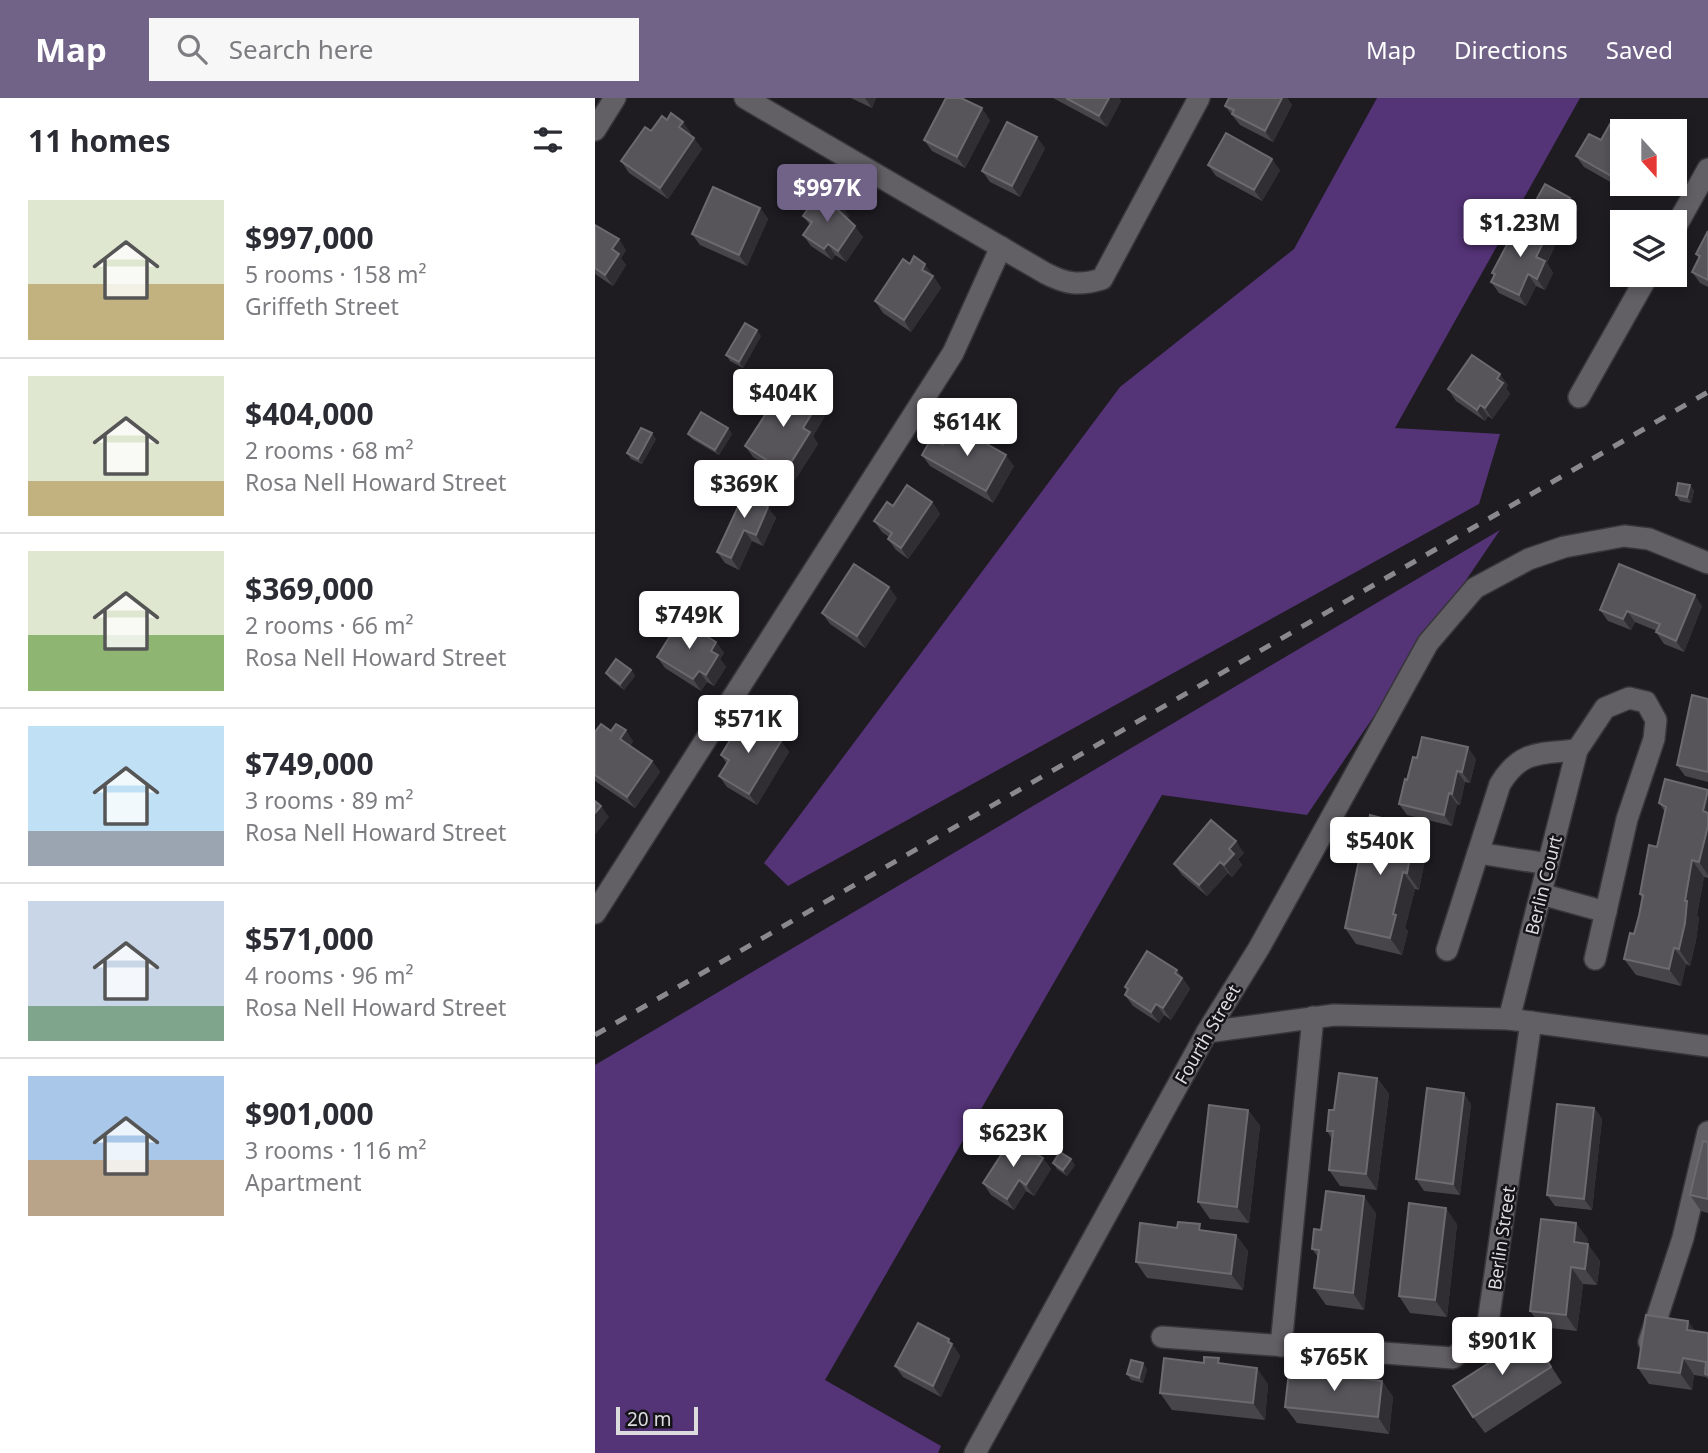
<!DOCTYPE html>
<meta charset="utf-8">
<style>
:root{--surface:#fff;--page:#f7f7f7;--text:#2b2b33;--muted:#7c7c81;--line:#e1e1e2;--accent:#716288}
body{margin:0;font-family:"Noto Sans",sans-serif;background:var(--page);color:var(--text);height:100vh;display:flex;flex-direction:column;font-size:26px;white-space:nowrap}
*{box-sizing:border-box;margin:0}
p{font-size:23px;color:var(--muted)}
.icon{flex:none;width:38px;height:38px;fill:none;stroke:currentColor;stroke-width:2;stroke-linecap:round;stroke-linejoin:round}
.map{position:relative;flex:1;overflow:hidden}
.drawer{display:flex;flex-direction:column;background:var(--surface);width:595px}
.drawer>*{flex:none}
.needle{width:46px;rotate:159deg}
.controls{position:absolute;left:1015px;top:21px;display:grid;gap:14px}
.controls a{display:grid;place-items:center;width:77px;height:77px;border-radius:0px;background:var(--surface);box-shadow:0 4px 10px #0003;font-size:35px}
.scale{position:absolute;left:21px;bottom:18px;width:82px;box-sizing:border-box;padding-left:7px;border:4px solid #dcdbde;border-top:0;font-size:19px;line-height:24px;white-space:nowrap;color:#dcdbde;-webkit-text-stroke:5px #151318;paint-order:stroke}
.price{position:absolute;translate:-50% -60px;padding:0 16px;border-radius:7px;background:#fff;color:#222;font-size:23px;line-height:46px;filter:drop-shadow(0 2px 4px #0008)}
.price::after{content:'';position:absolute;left:50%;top:42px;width:21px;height:16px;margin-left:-10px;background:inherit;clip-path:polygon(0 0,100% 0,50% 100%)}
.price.selected{background:var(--accent);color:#fff}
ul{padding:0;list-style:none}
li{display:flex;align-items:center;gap:21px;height:175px;padding:0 28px}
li+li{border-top:2px solid var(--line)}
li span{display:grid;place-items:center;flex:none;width:196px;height:140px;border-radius:0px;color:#555}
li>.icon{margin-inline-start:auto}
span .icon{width:84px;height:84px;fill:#fffc;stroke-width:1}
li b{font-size:30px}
h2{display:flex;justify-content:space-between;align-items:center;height:84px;padding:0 28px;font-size:30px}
header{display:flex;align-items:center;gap:42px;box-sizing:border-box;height:98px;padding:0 35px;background:var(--accent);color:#fff}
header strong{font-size:33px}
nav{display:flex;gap:38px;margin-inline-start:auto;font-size:24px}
.search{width:490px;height:63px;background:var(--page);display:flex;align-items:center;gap:18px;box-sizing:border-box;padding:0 24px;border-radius:0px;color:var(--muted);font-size:26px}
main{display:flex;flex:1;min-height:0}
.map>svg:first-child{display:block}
.forest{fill:#543377}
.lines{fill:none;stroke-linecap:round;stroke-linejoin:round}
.minor-casing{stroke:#373639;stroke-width:24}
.minor{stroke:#625f65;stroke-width:21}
.rail{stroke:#8a898d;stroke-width:5;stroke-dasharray:12 12;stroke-linecap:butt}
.wall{fill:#47454a}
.shaded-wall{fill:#302e33}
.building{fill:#57555a;stroke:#6c6a6f;stroke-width:2}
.labels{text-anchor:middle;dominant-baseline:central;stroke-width:5;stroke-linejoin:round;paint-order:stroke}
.street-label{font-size:18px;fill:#dcdbde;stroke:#151318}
</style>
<header>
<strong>Map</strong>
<div class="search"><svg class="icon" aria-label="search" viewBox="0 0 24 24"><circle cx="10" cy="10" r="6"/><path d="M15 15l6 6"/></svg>Search here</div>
<nav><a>Map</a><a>Directions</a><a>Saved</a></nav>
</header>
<main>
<section class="drawer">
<h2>11 homes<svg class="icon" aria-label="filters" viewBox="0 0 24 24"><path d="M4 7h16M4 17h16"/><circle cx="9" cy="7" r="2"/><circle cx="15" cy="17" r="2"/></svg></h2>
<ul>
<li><span style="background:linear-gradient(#dfe7d0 60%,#c2b280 0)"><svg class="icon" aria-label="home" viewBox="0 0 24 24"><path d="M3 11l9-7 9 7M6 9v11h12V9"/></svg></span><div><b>$997,000</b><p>5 rooms · 158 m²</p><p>Griffeth Street</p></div></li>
<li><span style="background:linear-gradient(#dfe7d0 75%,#c2b280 0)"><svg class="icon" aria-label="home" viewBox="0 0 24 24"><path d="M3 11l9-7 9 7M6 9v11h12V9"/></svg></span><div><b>$404,000</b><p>2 rooms · 68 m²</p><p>Rosa Nell Howard Street</p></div></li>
<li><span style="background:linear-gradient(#dfe7d0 60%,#8fb573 0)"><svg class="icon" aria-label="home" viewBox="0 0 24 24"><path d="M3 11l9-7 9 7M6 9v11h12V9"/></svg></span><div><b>$369,000</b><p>2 rooms · 66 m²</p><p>Rosa Nell Howard Street</p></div></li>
<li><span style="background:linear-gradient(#bfe0f5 75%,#9aa5b1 0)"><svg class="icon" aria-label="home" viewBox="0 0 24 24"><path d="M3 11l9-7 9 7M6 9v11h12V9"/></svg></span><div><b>$749,000</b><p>3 rooms · 89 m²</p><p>Rosa Nell Howard Street</p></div></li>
<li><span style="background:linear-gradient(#c9d6e8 75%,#7fa58c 0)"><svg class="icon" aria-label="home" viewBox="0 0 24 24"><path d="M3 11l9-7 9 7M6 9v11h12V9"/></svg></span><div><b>$571,000</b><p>4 rooms · 96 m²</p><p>Rosa Nell Howard Street</p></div></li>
<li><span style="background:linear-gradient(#a9c7e8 60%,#b9a48a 0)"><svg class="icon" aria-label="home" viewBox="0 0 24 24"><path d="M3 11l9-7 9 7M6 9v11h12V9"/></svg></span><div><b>$901,000</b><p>3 rooms · 116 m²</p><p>Apartment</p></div></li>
</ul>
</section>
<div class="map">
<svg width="1113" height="1355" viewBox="0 0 1113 1355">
<rect width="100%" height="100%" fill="#1e1c21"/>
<g class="forest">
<polygon points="782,0 985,0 800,330 905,336 884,406 193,788 169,765 525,289 699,151"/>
<polygon points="905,432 712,717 567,697 230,1282 346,1348 343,1355 0,1355 0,967"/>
</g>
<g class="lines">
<defs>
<g id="minor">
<path d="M150 0 450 175C471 186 484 188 507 181L604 0"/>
<polyline points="0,32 20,0"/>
<polyline points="1080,130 1113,71"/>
<polyline points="984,299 1053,177"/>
<polyline points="883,755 953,766"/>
<polyline points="946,796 1011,814"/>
<polyline points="0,815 358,255 406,149"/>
<path d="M852 852 905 686C926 652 944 656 982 652"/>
<polyline points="914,921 982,652 1010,610 1034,600 1051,604 1061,622 1059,641 1032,721 1000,861"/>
<polyline points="612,934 739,917 914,921 1113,948"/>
<polyline points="567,1239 858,1260 892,1232 936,924"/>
<polyline points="1054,1244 1088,1140 1113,1034"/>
<polyline points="686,1248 718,919"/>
<polyline points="380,1355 612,934 664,850 833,545 880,490 934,461 969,449 1029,438 1054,441 1113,465"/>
</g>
</defs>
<use href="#minor" class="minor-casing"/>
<use href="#minor" class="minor"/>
<polyline class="rail" points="0,937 1113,294"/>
</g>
<g class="wall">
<polygon points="256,0 281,0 277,10"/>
<polygon points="458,0 524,0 526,3 512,29"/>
<polygon points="634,0 692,0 697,7 678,44 645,27 630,8"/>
<polygon points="395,22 370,70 337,53 329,42"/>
<polygon points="56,33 96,35 95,36 107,51 73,101 34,75 26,63"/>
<polygon points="1027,33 1027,86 1046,86 1040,98 989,69 981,58 1006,42"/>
<polygon points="450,50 425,99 395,84 387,73"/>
<polygon points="613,67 685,72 667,103 621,78"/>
<polygon points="975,100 983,111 967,139 942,126 934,115"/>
<polygon points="225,105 254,118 252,121 268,139 251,164 240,157 237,162 216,148 208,137 215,127 208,118"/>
<polygon points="165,110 173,121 152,168 105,147 97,136"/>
<polygon points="0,127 31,152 26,160 31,167 18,188 0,176"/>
<polygon points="1113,133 1113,189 1105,185 1097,174 1104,161 1101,156"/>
<polygon points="960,148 952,165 958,175 950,192 941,188 931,208 904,195 896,184 899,178 897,175"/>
<polygon points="315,166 338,177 338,178 346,190 316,234 288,215 280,203"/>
<polygon points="166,238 148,270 135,263 131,257"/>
<polygon points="913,287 911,290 915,296 897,321 893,318 890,323 861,303 853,291"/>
<polygon points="230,318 218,338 223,346 198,385 158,359 150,348"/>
<polygon points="133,330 137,336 124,357 97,341 93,336"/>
<polygon points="61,341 47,366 36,361 32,355"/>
<polygon points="348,347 419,368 398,405 335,368 327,357"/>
<polygon points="1095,387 1099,393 1096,405 1085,403 1081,397"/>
<polygon points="176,401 172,409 181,420 168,448 157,443 144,472 130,465 122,454"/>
<polygon points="337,404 345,416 313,461 301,452 293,441 294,439 287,434 279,423 298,408"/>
<polygon points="302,500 270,550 235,526 227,515"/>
<polygon points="1107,508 1089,554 1069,546 1061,534 1062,533 1040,524 1036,532 1013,523 1005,512"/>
<polygon points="121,544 129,555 125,561 131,569 119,588 112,584 106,593 70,570 62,559"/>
<polygon points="36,572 40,578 29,592 15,581 11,575"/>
<polygon points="1113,601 1113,684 1090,678 1082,667"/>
<polygon points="0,634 38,643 35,648 57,663 65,674 40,710 0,683"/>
<polygon points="186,643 194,654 162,707 132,689 124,678 132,666 126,657"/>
<polygon points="822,660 881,661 875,685 870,684 865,707 862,706 857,728 812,717 804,706 812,682"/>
<polygon points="1113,692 1113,780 1109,779 1102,817 1104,820 1101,842 1095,868 1091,866 1086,888 1041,877 1029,861 1039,836 1047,800 1045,796 1062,749 1070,714 1064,705"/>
<polygon points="821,729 833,745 824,792 820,791 810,830 813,833 807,857 761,846 750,830 768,762"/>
<polygon points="649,755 643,761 647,767 637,779 633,775 612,798 587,777 579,766"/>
<polygon points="582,872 595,891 576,922 569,917 564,925 538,908 530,897 532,892 530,889"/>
<polygon points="782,980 794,996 782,1092 745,1088 734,1072 737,1041 732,1033"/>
<polygon points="876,1006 865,1097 829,1093 821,1081"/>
<polygon points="999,1010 1007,1021 997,1112 960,1108 952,1097"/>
<polygon points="653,1012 665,1028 654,1125 615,1121 603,1104"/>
<polygon points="1113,1044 1113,1115 1106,1113 1095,1097"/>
<polygon points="448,1060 456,1071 439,1098 431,1093 419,1112 396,1097 388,1085"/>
<polygon points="458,1065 480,1067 472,1078 462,1071"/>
<polygon points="781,1115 769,1212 731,1207 719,1190 723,1159 717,1151 726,1132"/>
<polygon points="862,1126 852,1219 815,1215 804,1198"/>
<polygon points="609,1133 641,1137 653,1153 648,1192 552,1180 541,1164"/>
<polygon points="993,1141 992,1146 1005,1163 1002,1187 988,1186 982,1233 947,1229 935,1213"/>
<polygon points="1100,1233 1113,1235 1113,1281 1111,1279 1099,1277 1097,1292 1054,1286 1043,1270"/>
<polygon points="354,1241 365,1258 346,1299 308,1279 300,1268"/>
<polygon points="947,1254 967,1285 890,1335 878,1319"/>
<polygon points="628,1266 673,1286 670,1322 577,1312 565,1295"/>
<polygon points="552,1271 548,1285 536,1282 532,1276"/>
<polygon points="747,1273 751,1279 787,1283 798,1299 794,1336 702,1325 690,1309 733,1277"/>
</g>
<g class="shaded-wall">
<polygon points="270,0 281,0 277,10"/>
<polygon points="514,0 524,0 526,3 512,29 504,18"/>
<polygon points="686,0 692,0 697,7 678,44 670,33"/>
<polygon points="387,10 395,22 370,70 362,59"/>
<polygon points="88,24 96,35 92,40 84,29"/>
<polygon points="442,39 450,50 425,99 417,88"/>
<polygon points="99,40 107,51 73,101 65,90"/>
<polygon points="677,61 685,72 667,103 659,92"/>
<polygon points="1032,86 1046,86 1040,98 1032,87"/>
<polygon points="975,100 983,111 967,139 959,128"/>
<polygon points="246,107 254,118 250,123 243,112"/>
<polygon points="165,110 173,121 152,168 144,157"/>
<polygon points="260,128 268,139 251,164 243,153"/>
<polygon points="952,137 960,148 952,165 958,175 950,192 942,181 941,159"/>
<polygon points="24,141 31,152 26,160 31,167 18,188 10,177 17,151"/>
<polygon points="233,146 240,157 237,162 229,151"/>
<polygon points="330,166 346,190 316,234 309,222 327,172"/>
<polygon points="933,176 941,188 931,208 924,197"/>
<polygon points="162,232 166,238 148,270 144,264"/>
<polygon points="905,276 913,287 911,290 915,296 897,321 890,310 902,281"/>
<polygon points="222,307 230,318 218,338 223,346 198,385 190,374 208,330"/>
<polygon points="885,307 893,318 890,323 882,312"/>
<polygon points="133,330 137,336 124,357 120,352"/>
<polygon points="57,335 61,341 47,366 43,361"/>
<polygon points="411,357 419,368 398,405 391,393"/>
<polygon points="1095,387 1099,393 1096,405 1092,399"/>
<polygon points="168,390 176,401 169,415 161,404"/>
<polygon points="337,404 345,416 313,461 306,450"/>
<polygon points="173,409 181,420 168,448 161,437"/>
<polygon points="149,432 157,443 144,472 136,460"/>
<polygon points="294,489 302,500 270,550 262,538"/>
<polygon points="1100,497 1107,508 1089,554 1081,543"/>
<polygon points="1032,513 1040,524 1036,532 1028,521"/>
<polygon points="121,544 129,555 125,561 131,569 119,588 111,577 116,553"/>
<polygon points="36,572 40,578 29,592 25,586"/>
<polygon points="104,573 112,584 106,593 98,581"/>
<polygon points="31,632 38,643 32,652 25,641"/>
<polygon points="186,643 194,654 162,707 154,696"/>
<polygon points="873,649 881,661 875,685 867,674"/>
<polygon points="57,663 65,674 40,710 32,699"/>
<polygon points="862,673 870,684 865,707 857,696"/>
<polygon points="1113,694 1113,720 1108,713"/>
<polygon points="854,695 862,706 857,728 849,717"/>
<polygon points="6,708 14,719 0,737 0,715"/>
<polygon points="1113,728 1113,777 1104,764"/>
<polygon points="821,729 833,745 824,792 812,775"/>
<polygon points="641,743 649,755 643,761 647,767 637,779 629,767 634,751"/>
<polygon points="1097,762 1109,779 1102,817 1104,820 1101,842 1095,868 1084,851 1090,803"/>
<polygon points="625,764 633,775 612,798 604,787"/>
<polygon points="808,774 820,791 810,830 813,833 807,857 795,840 798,816"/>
<polygon points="1079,850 1091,866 1086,888 1074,871"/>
<polygon points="582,872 595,891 576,922 568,910"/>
<polygon points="561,906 569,917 564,925 556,914"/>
<polygon points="782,980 794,996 782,1092 771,1076"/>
<polygon points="869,995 876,1006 865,1097 858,1086"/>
<polygon points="999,1010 1007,1021 997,1112 989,1101"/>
<polygon points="653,1012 665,1028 654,1125 642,1109"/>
<polygon points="448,1060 456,1071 439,1098 431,1087"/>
<polygon points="476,1061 480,1067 472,1078 468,1072"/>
<polygon points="424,1082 431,1093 419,1112 412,1101"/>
<polygon points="769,1098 781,1115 769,1212 758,1195"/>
<polygon points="851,1110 862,1126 852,1219 840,1202"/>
<polygon points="981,1125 993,1141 991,1161 979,1144"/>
<polygon points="641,1137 653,1153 648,1192 636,1176"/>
<polygon points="993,1146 1005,1163 1002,1187 990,1171"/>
<polygon points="976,1169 988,1186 982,1233 971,1217"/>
<polygon points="1093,1223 1105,1239 1092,1232"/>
<polygon points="354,1241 365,1258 346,1299 338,1288"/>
<polygon points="1088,1260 1099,1277 1097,1292 1085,1275"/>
<polygon points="548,1265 552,1271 548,1285 544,1280"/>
<polygon points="662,1270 673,1286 670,1322 658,1305"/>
<polygon points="787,1283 798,1299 794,1336 783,1319"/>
</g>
<g class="building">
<polygon points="351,0 366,0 387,10 362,59 329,42"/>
<polygon points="471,0 514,0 504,18"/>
<polygon points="634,0 687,0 670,33 637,16 639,12 630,8"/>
<polygon points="76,15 88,24 84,29 99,40 65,90 26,63 50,29 56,33 67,18 72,22"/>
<polygon points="412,24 442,39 417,88 387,73"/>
<polygon points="1015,26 1028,33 1027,84 981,58 994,36 1006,42"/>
<polygon points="631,35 677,61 659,92 613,67"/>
<polygon points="950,86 975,100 959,128 934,115"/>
<polygon points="118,89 165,110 144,157 97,136"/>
<polygon points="230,97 246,107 243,112 260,128 243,153 233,146 229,151 208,137 217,124 208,118 220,101 225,105"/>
<polygon points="924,124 952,137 941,159 950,163 942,181 933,176 924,197 896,184 900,176 897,175"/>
<polygon points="0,127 24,141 17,151 24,156 10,177 0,170"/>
<polygon points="1113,133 1113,182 1097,174 1105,158 1101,156"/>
<polygon points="319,158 330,166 327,172 338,178 309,222 280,203 308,161 315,166"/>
<polygon points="150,225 162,232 144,264 131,257"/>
<polygon points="877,257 905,276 902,281 908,285 890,310 885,307 882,312 853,291"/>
<polygon points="190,286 222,307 208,330 215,334 190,374 150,348"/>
<polygon points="106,314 133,330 120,352 93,336"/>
<polygon points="360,328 411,357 391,393 327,357 336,341 348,347"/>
<polygon points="46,330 57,335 43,361 32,355"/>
<polygon points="155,383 168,390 161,404 173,409 161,437 149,432 136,460 122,454"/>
<polygon points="1083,385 1095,387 1092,399 1081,397"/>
<polygon points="312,387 337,404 306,450 293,441 297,435 279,423 292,404 298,408"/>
<polygon points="259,466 294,489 262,538 227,515"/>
<polygon points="1024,466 1100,497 1081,543 1061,534 1065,526 1032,513 1028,521 1005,512"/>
<polygon points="85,522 121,544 116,553 123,557 111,577 104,573 98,581 62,559"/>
<polygon points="21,561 36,572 25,586 11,575"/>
<polygon points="1097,597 1113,601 1113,674 1082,667"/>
<polygon points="149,620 186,643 154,696 124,678 134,662 126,657"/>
<polygon points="6,626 16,633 21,626 31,632 25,641 57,663 32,699 0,677 0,634"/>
<polygon points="827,639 873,649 867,674 862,673 857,696 854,695 849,717 804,706 810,681 812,682 818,659 822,660"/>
<polygon points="1070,681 1113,692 1108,713 1113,715 1113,728 1104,764 1097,762 1090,803 1092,803 1090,825 1084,851 1079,850 1074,871 1029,861 1035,835 1039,836 1044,818 1048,797 1045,796 1054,747 1062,749 1071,709 1064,705"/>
<polygon points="0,703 6,708 0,715"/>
<polygon points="775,717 821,729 812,775 808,774 798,816 801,817 795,840 750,830 764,762 768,762"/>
<polygon points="616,722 641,743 634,751 639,756 629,767 625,764 604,787 579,766"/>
<polygon points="552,853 582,872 580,875 587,880 568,910 561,906 556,914 530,897 533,891 530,889"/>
<polygon points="744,975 782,980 771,1076 734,1072 738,1033 732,1033 734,1012 739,1012"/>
<polygon points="832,990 869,995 858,1086 821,1081"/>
<polygon points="962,1006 999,1010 989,1101 952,1097"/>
<polygon points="614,1007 653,1012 642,1109 603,1104"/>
<polygon points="417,1040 448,1060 431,1087 424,1082 412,1101 388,1085"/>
<polygon points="1108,1043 1113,1044 1113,1101 1095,1097"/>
<polygon points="465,1054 476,1061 468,1072 458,1065"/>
<polygon points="731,1093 769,1098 758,1195 719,1190 724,1152 717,1151 719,1131 726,1132"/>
<polygon points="814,1105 851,1110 840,1202 804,1198"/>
<polygon points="946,1121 981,1125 979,1144 993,1146 990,1171 976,1169 971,1217 935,1213"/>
<polygon points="583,1124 605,1126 604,1132 641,1137 636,1176 541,1164 545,1125 582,1130"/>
<polygon points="1051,1217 1093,1223 1092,1232 1113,1235 1113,1277 1110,1276 1111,1264 1088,1260 1085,1275 1043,1270"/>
<polygon points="323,1225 354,1241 353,1244 357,1246 338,1288 300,1268"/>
<polygon points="936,1238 956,1269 878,1319 858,1288"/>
<polygon points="609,1259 624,1260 623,1265 662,1270 658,1305 565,1295 569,1260 609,1265"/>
<polygon points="536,1262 548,1265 544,1280 532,1276"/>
<polygon points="734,1272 747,1273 746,1278 787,1283 783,1319 690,1309 694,1273 733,1277"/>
</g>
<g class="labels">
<g class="street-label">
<text transform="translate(948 787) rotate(-76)">Berlin Court</text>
<text transform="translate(612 936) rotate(-60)">Fourth Street</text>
<text transform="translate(906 1140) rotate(-82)">Berlin Street</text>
</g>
</g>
</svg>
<div class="controls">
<a><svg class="needle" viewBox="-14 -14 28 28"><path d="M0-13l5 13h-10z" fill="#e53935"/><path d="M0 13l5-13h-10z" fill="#7c7c81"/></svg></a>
<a><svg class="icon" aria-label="layers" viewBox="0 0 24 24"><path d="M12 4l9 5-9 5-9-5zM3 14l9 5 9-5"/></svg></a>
</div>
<div class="scale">20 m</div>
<b class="price selected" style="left:232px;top:126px">$997K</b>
<b class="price" style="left:925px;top:161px">$1.23M</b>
<b class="price" style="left:188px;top:331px">$404K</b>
<b class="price" style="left:372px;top:360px">$614K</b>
<b class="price" style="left:149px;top:422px">$369K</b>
<b class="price" style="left:94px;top:553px">$749K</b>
<b class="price" style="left:153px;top:657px">$571K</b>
<b class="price" style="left:785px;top:779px">$540K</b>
<b class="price" style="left:418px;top:1071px">$623K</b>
<b class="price" style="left:907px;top:1279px">$901K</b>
<b class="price" style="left:739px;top:1295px">$765K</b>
</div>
</main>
